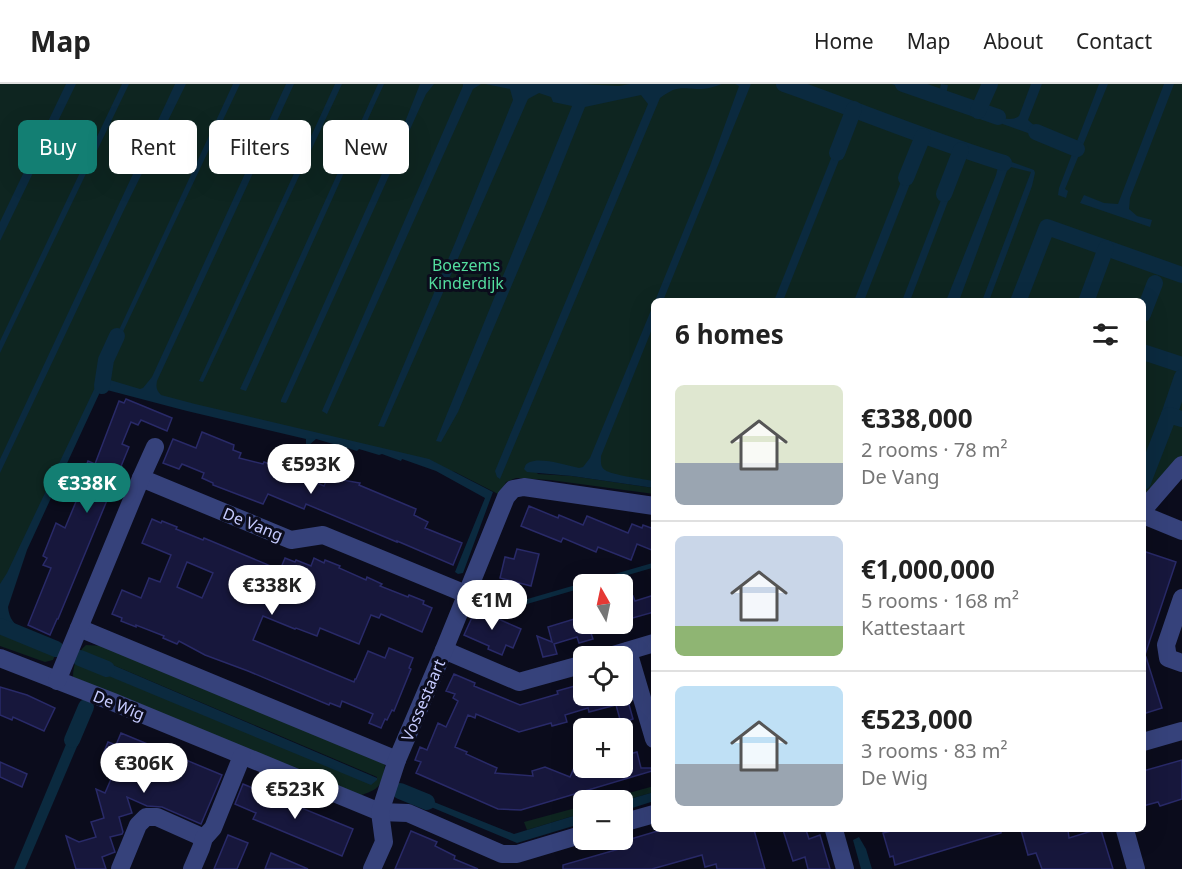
<!DOCTYPE html>
<meta charset="utf-8">
<style>
:root{--surface:#fff;--page:#f6f6f6;--text:#222;--muted:#767676;--line:#e0e0e0;--accent:#137f73}
body{margin:0;font-family:"Noto Sans",sans-serif;background:var(--page);color:var(--text);height:100vh;display:flex;flex-direction:column;font-size:22px;white-space:nowrap}
*{box-sizing:border-box;margin:0}
p{font-size:20px;color:var(--muted)}
.icon{flex:none;width:33px;height:33px;fill:none;stroke:currentColor;stroke-width:2;stroke-linecap:round;stroke-linejoin:round}
.map{position:relative;flex:1;overflow:hidden}
.panel{position:absolute;left:651px;top:214px;width:495px;height:534px;display:flex;flex-direction:column;background:var(--surface);border-radius:9px;box-shadow:0 6px 24px #0002}
.panel>*{flex:none}
.top-card{position:absolute;left:18px;top:36px;width:543px;height:54px;display:flex;gap:12px}
.needle{width:39px;rotate:351deg}
.tools{position:absolute;left:573px;top:490px;display:grid;gap:12px}
.tools a{display:grid;place-items:center;width:60px;height:60px;border-radius:9px;background:var(--surface);box-shadow:0 6px 24px #0002;font-size:30px}
.price{position:absolute;translate:-50% -51px;padding:0 14px;border-radius:21px;background:#fff;color:#222;font-size:20px;line-height:39px;filter:drop-shadow(0 2px 3px #0008)}
.price::after{content:'';position:absolute;left:50%;top:36px;width:18px;height:14px;margin-left:-9px;background:inherit;clip-path:polygon(0 0,100% 0,50% 100%)}
.price.selected{background:var(--accent);color:#fff}
ul{padding:0;list-style:none}
li{display:flex;align-items:center;gap:18px;height:150px;padding:0 24px}
li+li{border-top:2px solid var(--line)}
li span{display:grid;place-items:center;flex:none;width:168px;height:120px;border-radius:9px;color:#555}
li>.icon{margin-inline-start:auto}
span .icon{width:72px;height:72px;fill:#fffc;stroke-width:1}
li b{font-size:26px}
h2{display:flex;justify-content:space-between;align-items:center;height:72px;padding:0 24px;font-size:26px}
.chip{padding:0 21px;border-radius:9px;background:var(--surface);box-shadow:0 6px 24px #0002;font-size:21px;line-height:54px}
.chip.selected{background:var(--accent);color:#fff}
header{display:flex;align-items:center;gap:36px;box-sizing:border-box;height:84px;padding:0 30px;background:var(--surface);border-bottom:2px solid var(--line)}
header strong{font-size:28px}
nav{display:flex;gap:33px;margin-inline-start:auto;font-size:21px}
.map>svg:first-child{display:block}
.green{fill:#0e2520;fill-rule:evenodd}
.water{fill:#0b2a3f}
.lines{fill:none;stroke-linecap:round;stroke-linejoin:round}
.stream{stroke:#0b2a3f;stroke-width:4.5}
.canal{stroke:#0b2a3f;stroke-width:16}
.building{fill:#17173c;stroke:#292a68;stroke-width:1.5;fill-rule:evenodd}
.minor{stroke:#36427b;stroke-width:18}
.labels{text-anchor:middle;dominant-baseline:central;stroke-width:6;stroke-linejoin:round;paint-order:stroke}
.park-label{font-size:16px;fill:#53dd9e;stroke:#0b0c1c}
.street-label{font-size:16px;fill:#c6cbff;stroke:#0b0c1c}
</style>
<header>
<strong>Map</strong>
<nav><a>Home</a><a>Map</a><a>About</a><a>Contact</a></nav>
</header>
<div class="map">
<svg width="1182" height="785" viewBox="0 0 1182 785">
<rect width="100%" height="100%" fill="#0b0c1c"/>
<g class="green">
<polygon points="0,0 1182,0 1182,376 1143,416 1143,218 654,218 654,399 528,379 538,390 572,392 654,404 654,410 550,396 516,394 506,398 500,411 455,388 102,299 0,518"/>
<polygon points="0,550 42,566 47,564 49,561 58,564 53,576 45,578 0,562"/>
<path d="M86 561 104 562 377 674 385 681C382 703 379 705 359 712L73 593C73 582 77 568 86 561ZM94 573 377 693V696Z"/>
<polygon points="654,702 654,708 623,717 600,717"/>
<polygon points="583,722 583,729 527,746 524,738"/>
</g>
<g class="water">
<polygon points="66,0 76,0 0,157 0,138"/>
<polygon points="122,0 129,0 0,269 0,257"/>
<polygon points="175,0 186,0 123,128 0,389 0,375"/>
<polygon points="233,0 240,0 111,273 107,272"/>
<path d="M286 0H294L157 297C156 303 156 306 161 311L195 320 429 375 493 408 463 489 458 490 455 488 485 414 436 387 402 375 401 377 382 370 379 371 359 365 357 367 316 355 308 362 306 360V355L187 327 107 306 100 308 27 466 8 523C10 546 30 548 47 556L49 558V561L42 566 0 550V500L7 489 100 293 140 305 143 304 152 293Z"/>
<polygon points="335,0 342,0 203,298 199,297"/>
<polygon points="378,0 384,0 373,24 246,307 240,305"/>
<polygon points="420,0 434,0 426,10 288,315 286,319 281,318 281,316 405,38"/>
<polygon points="463,0 481,0 473,5 327,330 322,327 463,2"/>
<path d="M485 0H580L619 2 630 0H722C716 2 708 5 702 5 682 5 678 0 660 14L500 395 497 393 495 387 648 20 641 11 585 23 544 125 458 328 441 358 436 357 572 22 553 18 551 13 539 9 528 15 384 343 378 342 455 159 513 16 510 5Z"/>
<polygon points="735,0 751,0 663,217 655,217 710,82 739,2"/>
<polygon points="892,0 909,0 937,12 939,9 941,0 948,1 946,11 959,21 957,26"/>
<path d="M1031 0H1042L1028 36C1036 45 1049 48 1060 51L1056 59 986 34 978 29 977 23 980 16 986 18V26C995 32 1010 39 1019 32Z"/>
<polygon points="1099,0 1108,0 1065,105 1068,107 1066,114 1058,111 1059,104"/>
<polygon points="1164,0 1174,0 1130,114 1129,125 1137,132 1152,136 1150,143 1080,119 1084,111 1104,119 1118,120"/>
<path d="M822 6 889 34 1034 86 1035 89 1032 102 989 217H982L1031 88 1011 83 1007 87 959 217H946L996 91 998 83C990 71 977 69 964 73L962 71 957 62 940 56H932L924 60 921 53 914 47 819 11Z"/>
<polygon points="842,47 849,51 783,217 774,217"/>
<polygon points="911,72 919,76 915,87 864,217 854,217"/>
<polygon points="951,90 958,91 910,217 902,217"/>
<path d="M654 219V240L601 372C601 377 600 383 605 386 611 391 644 395 654 397V404L572 392 527 388 524 385C526 381 525 380 530 378 540 373 567 381 579 384L583 383 590 374Z"/>
<polygon points="94,573 377,694 377,696 371,701 87,583 86,579 89,574"/>
<polygon points="77,634 86,638 87,639 25,785 14,785"/>
<polygon points="409,708 514,750 583,729 583,739 517,759 407,713"/>
<polygon points="654,708 654,717 623,727 623,717"/>
<polygon points="859,753 866,765 872,785 861,785 853,756"/>
</g>
<g class="lines">
<g class="stream">
<polyline points="585,501 654,481"/>
<polyline points="496,510 522,519 584,501"/>
</g>
<g class="canal">
<path d="M784 0C858 26 929 56 1004 79"/>
<polyline points="903,0 998,33"/>
<polyline points="978,27 990,0"/>
<polyline points="1036,48 1077,65"/>
<polyline points="837,69 854,25"/>
<polyline points="906,94 923,52"/>
<polyline points="944,110 961,66"/>
<polyline points="1018,218 1047,143 1182,191"/>
<polyline points="1086,218 1106,164"/>
<polyline points="1143,230 1155,199"/>
<polyline points="1143,268 1182,281"/>
<polyline points="102,302 106,276 117,252"/>
<polyline points="1169,331 1182,293"/>
<polyline points="1143,398 1169,331 1182,335"/>
<polyline points="0,542 56,565"/>
<polyline points="80,574 107,585"/>
<polyline points="72,656 86,623"/>
<polyline points="400,707 427,718"/>
</g>
</g>
<g class="building">
<polygon points="126,315 172,334 167,347 141,336 138,341 131,338 122,360 129,363 58,535 57,535 50,551 28,541 51,484 43,481 47,474 43,472 56,439 65,444 78,413 82,414 88,399 84,388 88,377 95,380 119,317 124,319"/>
<polygon points="202,348 234,361 233,366 241,369 239,374 263,380 264,378 287,386 324,402 327,395 333,398 337,395 360,399 359,401 416,425 414,431 428,438 425,444 462,459 453,481 397,457 397,458 306,420 304,425 268,410 263,420 213,401 213,399 202,394 204,389 182,380 179,385 163,379 173,355 196,364"/>
<polygon points="529,422 558,434 559,431 583,441 587,432 628,449 632,440 642,444 643,441 654,445 654,467 637,460 631,476 598,463 596,468 563,454 561,458 521,442"/>
<path d="M152 435 161 439 162 437 177 443 176 445 203 456 204 454 280 486 285 474 295 478 296 476 311 482 314 474 324 479 325 476 340 482 339 484 366 496 367 493 382 500 380 502 408 513 409 511 424 517 423 520 432 524 422 548 381 530 379 534 371 531 359 560 320 544 317 552 296 544 295 545 263 532 253 556 354 598 355 595H356L368 567 385 574 389 564 413 574 409 584 411 585 394 627 392 626 387 636 385 635 381 644 369 639 373 630 342 617 340 623 330 619 329 621 248 587 205 571 179 557 177 560 163 554 164 552 136 541V543L121 537 122 534 112 530 122 506 141 514 149 494 160 498 171 471 142 459ZM187 478 213 489 202 514 177 503Z"/>
<polygon points="517,465 539,470 531,502 500,494 505,473 514,475"/>
<polygon points="1143,467 1176,478 1145,571 1143,570"/>
<polygon points="654,511 654,528 622,537 622,516 633,512 635,517"/>
<polygon points="487,521 499,526 496,534 521,545 513,564 506,561 502,571 488,565 489,562 464,551 474,529 483,532"/>
<polygon points="584,532 584,540 609,540 610,543 591,549 593,555 579,559 577,553 554,560 557,570 543,573 537,552 552,558 548,543"/>
<polygon points="1143,573 1146,573 1162,624 1143,630"/>
<polygon points="454,590 475,599 474,602 520,621 558,610 557,607 582,600 584,612 622,612 622,601 626,600 631,616 628,617 633,635 621,639 616,621 589,628 588,624 565,631 567,638 552,642 551,639 519,648 476,630 475,634 468,631 455,663 467,668 466,670 497,684 495,689 533,692 532,687 545,683 570,693 574,684 622,684 622,672 637,668 641,684 651,684 652,687 521,726 498,725 416,689 421,678 415,676 420,663 427,666 438,639 446,643 458,617 453,614 455,610 446,607"/>
<polygon points="0,603 27,611 55,624 44,647 13,633 12,636 0,631"/>
<polygon points="121,649 222,691 201,740 162,723 147,722 127,713 132,729 119,733 123,748 122,750 110,753 115,768 102,773 106,785 76,785 66,752 79,758 96,753 91,738 104,734 96,705 105,709 118,679 102,673 108,658 116,661"/>
<polygon points="1182,676 1182,715 1160,722 1158,718 1143,722 1143,687"/>
<polygon points="0,678 27,690 22,703 0,693"/>
<polygon points="243,700 353,745 342,772 253,735 256,729 235,720"/>
<polygon points="661,746 754,746 765,785 717,785 716,780 705,783 702,771 652,785 563,785 563,781 626,763 624,757"/>
<polygon points="783,746 806,746 809,755 820,751 830,785 808,785 805,773 793,777"/>
<polygon points="895,746 1001,746 1001,749 895,781 893,772 890,773 883,749"/>
<polygon points="1021,746 1068,746 1069,754 1095,746 1101,746 1113,785 1042,785 1036,769 1028,771"/>
<polygon points="411,747 437,758 435,762 455,772 454,775 478,785 395,785"/>
<polygon points="228,751 248,759 237,785 214,785"/>
<polygon points="271,769 308,785 265,785"/>
</g>
<g class="lines">
<g class="minor">
<polyline points="141,394 291,456 323,451 466,510"/>
<polyline points="1143,426 1182,381"/>
<polyline points="1143,431 1182,447"/>
<polyline points="1182,514 1166,561 1168,574 1182,579"/>
<polyline points="79,544 397,676"/>
<polyline points="444,566 519,598 584,580"/>
<polyline points="628,567 654,655"/>
<polyline points="607,573 654,559"/>
<polyline points="0,574 113,618 380,728 408,729 502,770 517,770 584,750"/>
<polyline points="57,597 141,394 155,363"/>
<polyline points="1143,658 1182,647"/>
<polyline points="622,739 654,730"/>
<polyline points="834,746 845,785"/>
<polyline points="1125,746 1136,785"/>
<polyline points="120,785 138,741 146,733 157,733 204,754"/>
<polyline points="192,785 201,764 204,754 213,744 242,672"/>
<polyline points="372,785 384,758 380,728 397,676 444,566 506,413 513,405 524,403 654,422"/>
</g>
</g>
<g class="labels">
<g class="park-label">
<text x="466" y="181">Boezems<tspan x="466" dy="18">Kinderdijk</tspan></text>
</g>
<g class="street-label">
<text transform="translate(253 440) rotate(22)">De Vang</text>
<text transform="translate(423 616) rotate(-67)">Vossestaart</text>
<text transform="translate(119 621) rotate(22)">De Wig</text>
</g>
</g>
</svg>
<div class="tools">
<a><svg class="needle" viewBox="-14 -14 28 28"><path d="M0-13l5 13h-10z" fill="#e53935"/><path d="M0 13l5-13h-10z" fill="#767676"/></svg></a>
<a><svg class="icon" aria-label="locate" viewBox="0 0 24 24"><circle cx="12" cy="12" r="6"/><path d="M12 2v4M12 18v4M2 12h4M18 12h4"/></svg></a>
<a>+</a>
<a>−</a>
</div>
<b class="price" style="left:311px;top:411px">€593K</b>
<b class="price selected" style="left:87px;top:430px">€338K</b>
<b class="price" style="left:272px;top:532px">€338K</b>
<b class="price" style="left:492px;top:547px">€1M</b>
<b class="price" style="left:144px;top:710px">€306K</b>
<b class="price" style="left:295px;top:736px">€523K</b>
<div class="top-card">
<a class="chip selected">Buy</a>
<a class="chip">Rent</a>
<a class="chip">Filters</a>
<a class="chip">New</a>
</div>
<section class="panel">
<h2>6 homes<svg class="icon" aria-label="filters" viewBox="0 0 24 24"><path d="M4 7h16M4 17h16"/><circle cx="9" cy="7" r="2"/><circle cx="15" cy="17" r="2"/></svg></h2>
<ul>
<li><span style="background:linear-gradient(#dfe7d0 65%,#9aa5b1 0)"><svg class="icon" aria-label="home" viewBox="0 0 24 24"><path d="M3 11l9-7 9 7M6 9v11h12V9"/></svg></span><div><b>€338,000</b><p>2 rooms · 78 m²</p><p>De Vang</p></div></li>
<li><span style="background:linear-gradient(#c9d6e8 75%,#8fb573 0)"><svg class="icon" aria-label="home" viewBox="0 0 24 24"><path d="M3 11l9-7 9 7M6 9v11h12V9"/></svg></span><div><b>€1,000,000</b><p>5 rooms · 168 m²</p><p>Kattestaart</p></div></li>
<li><span style="background:linear-gradient(#bfe0f5 65%,#9aa5b1 0)"><svg class="icon" aria-label="home" viewBox="0 0 24 24"><path d="M3 11l9-7 9 7M6 9v11h12V9"/></svg></span><div><b>€523,000</b><p>3 rooms · 83 m²</p><p>De Wig</p></div></li>
</ul>
</section>
</div>
